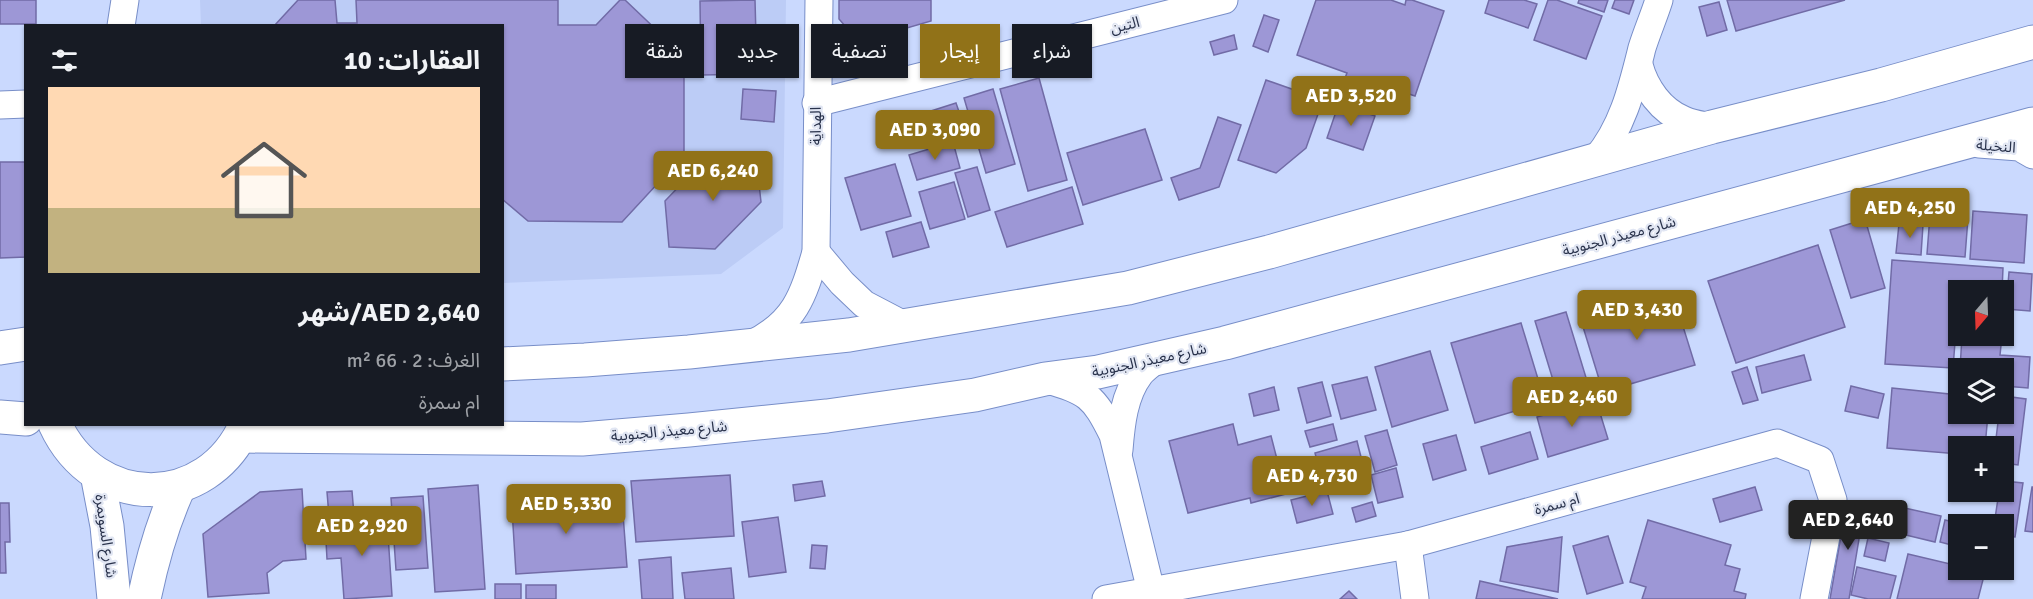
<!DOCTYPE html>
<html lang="ar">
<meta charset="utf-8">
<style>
:root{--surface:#171b24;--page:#20242c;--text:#f1f3f6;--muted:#9ea1a6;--line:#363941;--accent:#917218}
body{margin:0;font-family:Signika,"Noto Sans Arabic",sans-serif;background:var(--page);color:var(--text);direction:rtl;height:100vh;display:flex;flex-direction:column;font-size:22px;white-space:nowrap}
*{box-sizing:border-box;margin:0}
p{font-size:20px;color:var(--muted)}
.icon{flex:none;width:33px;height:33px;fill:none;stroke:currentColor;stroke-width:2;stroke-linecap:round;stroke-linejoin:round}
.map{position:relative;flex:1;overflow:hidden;direction:ltr}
.sheet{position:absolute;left:24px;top:24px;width:480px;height:402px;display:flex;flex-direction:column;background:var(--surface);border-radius:0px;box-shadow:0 2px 4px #0004;direction:rtl}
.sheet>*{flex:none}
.banner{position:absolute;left:522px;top:24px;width:570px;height:54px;direction:rtl;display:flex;gap:12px}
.needle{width:39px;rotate:199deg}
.buttons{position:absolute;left:1948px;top:280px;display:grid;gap:12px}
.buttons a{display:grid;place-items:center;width:66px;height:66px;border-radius:0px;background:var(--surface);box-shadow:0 2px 4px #0004;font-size:30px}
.price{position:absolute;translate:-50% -51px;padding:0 14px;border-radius:6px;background:var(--accent);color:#fff;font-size:20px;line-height:39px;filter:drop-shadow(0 2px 3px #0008)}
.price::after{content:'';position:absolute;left:50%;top:36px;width:18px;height:14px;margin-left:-9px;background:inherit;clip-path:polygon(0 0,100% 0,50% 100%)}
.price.current{background:#222;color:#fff}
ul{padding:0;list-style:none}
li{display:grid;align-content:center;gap:12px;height:318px;padding:0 24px}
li+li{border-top:2px solid var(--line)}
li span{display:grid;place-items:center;height:186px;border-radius:0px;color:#555}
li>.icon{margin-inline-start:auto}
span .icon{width:108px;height:108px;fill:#fffc;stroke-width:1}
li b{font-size:26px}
h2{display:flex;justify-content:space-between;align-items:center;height:72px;padding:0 24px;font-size:26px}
.tag{padding:0 21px;border-radius:0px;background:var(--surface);box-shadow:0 2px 4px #0004;font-size:21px;line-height:54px}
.tag.current{background:var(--accent);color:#fff}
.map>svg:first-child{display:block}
.built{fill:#bcccf6}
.building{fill:#9d97d6;stroke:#716ba6;stroke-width:1.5}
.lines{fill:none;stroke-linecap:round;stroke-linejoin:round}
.minor-casing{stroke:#788ec8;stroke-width:29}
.tertiary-casing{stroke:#788ec8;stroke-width:35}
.minor{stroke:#fff;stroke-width:27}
.tertiary{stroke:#fff;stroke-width:33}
.labels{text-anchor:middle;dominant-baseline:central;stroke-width:4.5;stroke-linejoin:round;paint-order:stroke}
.street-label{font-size:15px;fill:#29324b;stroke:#e1e6f3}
</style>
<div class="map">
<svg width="2033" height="599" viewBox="0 0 2033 599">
<rect width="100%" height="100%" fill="#cad9fe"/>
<polygon class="built" points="200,0 786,0 783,228 721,274 503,283 502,26 201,25"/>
<g class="building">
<rect x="0" y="0" width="36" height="24"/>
<polygon points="298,0 335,0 337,23 357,23 356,0 558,0 558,25 596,25 620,0 625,0 684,56 684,155 622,222 528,221 502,199 502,26 274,26"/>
<polygon points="755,0 757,74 701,75 700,1"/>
<polygon points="839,0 931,0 931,21 859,42 839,19"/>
<polygon points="1316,0 1391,0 1405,5 1406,0 1412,0 1444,11 1415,96 1385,86 1384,91 1345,78 1347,73 1297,55"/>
<polygon points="1489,0 1524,0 1537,4 1528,28 1485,13"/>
<polygon points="1548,0 1557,0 1602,16 1586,59 1534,40"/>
<polygon points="1579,0 1608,0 1604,12 1578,3"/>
<polygon points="1615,0 1634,0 1629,14 1612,8"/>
<polygon points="1727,0 1845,0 1736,31"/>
<polygon points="1719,2 1727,30 1707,36 1699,7"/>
<polygon points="1264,15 1279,20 1268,52 1253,46"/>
<polygon points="1234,35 1237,49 1214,55 1210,42"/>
<polygon points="1039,78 1067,180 1028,191 1000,89"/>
<polygon points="1266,80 1323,100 1306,148 1276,173 1238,160"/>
<polygon points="743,89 776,91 774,122 741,119"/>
<polygon points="993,89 1015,164 986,173 964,98"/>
<polygon points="956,103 965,129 917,145 909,118"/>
<polygon points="1339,103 1375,116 1363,150 1327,138"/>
<polygon points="1218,117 1241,125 1219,187 1179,200 1171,178 1200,168"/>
<polygon points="1145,129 1162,180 1083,205 1067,153"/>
<polygon points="953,142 960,168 917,180 909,155"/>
<polygon points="711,153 756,158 761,202 715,249 669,247 665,201"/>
<polygon points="0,162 26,162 26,257 0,258"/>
<polygon points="895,164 911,216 861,230 845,178"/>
<polygon points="977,167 990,210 968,217 955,173"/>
<polygon points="954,182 965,219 930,229 919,192"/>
<polygon points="1072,187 1083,224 1007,247 995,212"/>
<polygon points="1973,211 2027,215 2024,263 1970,259"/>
<polygon points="1930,215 1968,218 1965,257 1927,254"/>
<polygon points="1865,219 1885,288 1851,298 1830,230"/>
<polygon points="921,222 929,247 893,257 886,232"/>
<polygon points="1899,224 1923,225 1921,255 1896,253"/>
<polygon points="1818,245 1845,327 1736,363 1708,281"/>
<polygon points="1892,260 2003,268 2002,291 1959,291 1953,368 1885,364"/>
<polygon points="2009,272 2032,274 2030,311 2006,309"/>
<polygon points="1672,291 1695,365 1603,392 1580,317"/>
<polygon points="1566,312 1591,394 1560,403 1535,321"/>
<polygon points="1521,323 1545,402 1475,423 1451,343"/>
<polygon points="1962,336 2002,336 2000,355 2030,357 2028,388 2004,386 2004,369 1960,369"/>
<polygon points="1430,351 1448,410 1392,427 1375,367"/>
<polygon points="1804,355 1811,380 1762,393 1756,367"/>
<polygon points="1747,367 1758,400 1743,404 1732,372"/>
<polygon points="1367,377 1376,410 1341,419 1332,385"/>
<polygon points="1322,382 1331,416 1307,423 1298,388"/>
<polygon points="1851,386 1884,394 1878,418 1845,411"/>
<polygon points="1274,387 1279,410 1254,416 1249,394"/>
<polygon points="1892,388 1959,395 1959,414 1988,414 1985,447 1959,447 1959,454 1887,448"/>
<polygon points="2004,396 2026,399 2018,465 2004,463 2004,447 1995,447 1999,414 2004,414"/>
<polygon points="1596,400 1608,439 1548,457 1537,417"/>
<polygon points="1233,424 1238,445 1271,436 1286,494 1251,503 1250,498 1188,513 1169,441"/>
<polygon points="1333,424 1337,440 1310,447 1305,431"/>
<polygon points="1387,430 1397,465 1375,472 1365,436"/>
<polygon points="1530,432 1538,459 1489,474 1481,447"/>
<polygon points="1456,435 1466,470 1433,480 1423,444"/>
<polygon points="1357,441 1366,477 1324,488 1315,453"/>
<polygon points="1396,468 1403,497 1378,503 1371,475"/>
<polygon points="730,475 734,536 636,542 631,481"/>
<polygon points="822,481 825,496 795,501 793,485"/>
<polygon points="2004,481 2023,483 2015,537 2004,536 2004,525 1994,525 1999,492 2004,492"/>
<polygon points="478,485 485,589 435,592 428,489"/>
<polygon points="1755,487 1762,510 1720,522 1713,499"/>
<polygon points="2032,487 2033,487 2033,532 2025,531"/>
<polygon points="302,489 306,559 283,561 267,573 269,593 208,597 203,534 260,492"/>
<polygon points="547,490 548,506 622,501 627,567 516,574 511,493"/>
<polygon points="352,491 354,515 329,516 327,492"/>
<polygon points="1327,491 1333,514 1297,523 1291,500"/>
<polygon points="423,496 428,568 396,570 391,498"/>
<polygon points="1847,501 1865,503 1849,599 1830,599"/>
<polygon points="1372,502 1376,516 1356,522 1352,508"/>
<polygon points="0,503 9,503 10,542 5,542 6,573 0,573"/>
<polygon points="1891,505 1941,516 1935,542 1885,530"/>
<polygon points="778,517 786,572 749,577 742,522"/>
<polygon points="387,519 392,596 344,599 341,558 327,559 325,523"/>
<polygon points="1648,520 1731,545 1725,565 1740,569 1734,591 1746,594 1745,599 1642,599 1646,587 1630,582"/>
<polygon points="1945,520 1967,525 1959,525 1959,547 1940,542"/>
<polygon points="1608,536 1623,583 1587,594 1573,546"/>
<polygon points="1562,537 1558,592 1500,581 1507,547"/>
<polygon points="1868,538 1889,543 1885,561 1864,556"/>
<polygon points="812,545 827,546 825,569 810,568"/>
<polygon points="1908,554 1959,566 1959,570 1985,572 1978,599 1897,599"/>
<polygon points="671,557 673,599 642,599 639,560"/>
<polygon points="1857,567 1896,576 1890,599 1868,599 1851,595"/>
<polygon points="731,568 734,599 685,599 682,573"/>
<polygon points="1480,581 1558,599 1476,599"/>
<rect x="495" y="584" width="26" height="15"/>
<rect x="526" y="585" width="30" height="14"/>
<polygon points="1349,591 1357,599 1340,599"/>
</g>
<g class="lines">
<defs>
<g id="minor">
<polyline points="121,26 125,0"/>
<path d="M1639 65C1645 88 1661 111 1684 120 1692 124 1703 125 1712 127"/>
<polyline points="816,103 1224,0"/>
<polyline points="0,105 26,104"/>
<polyline points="1979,144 2019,147 2033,155"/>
<path d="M1596 159C1623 127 1632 88 1642 48 1647 32 1654 16 1659 0"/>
<polyline points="816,252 842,283 864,304 906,326"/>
<path d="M750 345C795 323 803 297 816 252L819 0"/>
<path d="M1045 379C1088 392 1093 395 1113 435L1151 591"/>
<path d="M1119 450C1121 424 1124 395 1140 374 1145 368 1153 363 1158 358"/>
<polyline points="1408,545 1415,599"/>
<polyline points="1106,599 1408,545 1777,443 1820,460 1833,500 1814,599"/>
</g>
<g id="tertiary">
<polyline points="0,348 26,344"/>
<polyline points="502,364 585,360 689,352 849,335 1128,288 1269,252 1712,127 1881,85 2033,42"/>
<polyline points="0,417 26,419"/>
<path d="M55 424C95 511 207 512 246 424"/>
<polyline points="241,436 582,439 689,430 827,416 975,395 1045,379 1098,372 1225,343 2033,124"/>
<polyline points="97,474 107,526 114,599"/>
<path d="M144 599C152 560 162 524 179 487"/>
</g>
</defs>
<use href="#minor" class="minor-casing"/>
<use href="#tertiary" class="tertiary-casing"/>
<use href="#minor" class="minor"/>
<use href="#tertiary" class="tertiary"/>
</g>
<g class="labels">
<g class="street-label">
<text transform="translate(1125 25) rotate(-14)">التين</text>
<text transform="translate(816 126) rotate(-90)">الهداية</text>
<text transform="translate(1996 146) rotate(5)">النخيلة</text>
<text transform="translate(1619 236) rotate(-15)">شارع معيذر الجنوبية</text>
<text transform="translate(1149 360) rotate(-12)">شارع معيذر الجنوبية</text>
<text transform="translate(669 431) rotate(-5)">شارع معيذر الجنوبية</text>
<text transform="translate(1557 504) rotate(-15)">ام سمرة</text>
<text transform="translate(106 536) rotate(82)">شارع السويمرة</text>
</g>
</g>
</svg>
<div class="buttons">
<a><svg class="needle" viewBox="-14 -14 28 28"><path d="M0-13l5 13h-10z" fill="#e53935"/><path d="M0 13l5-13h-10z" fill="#9ea1a6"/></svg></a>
<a><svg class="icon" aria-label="layers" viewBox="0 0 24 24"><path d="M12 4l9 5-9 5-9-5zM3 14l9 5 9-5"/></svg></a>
<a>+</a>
<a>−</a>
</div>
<b class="price" style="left:1351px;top:127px">AED 3,520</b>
<b class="price" style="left:935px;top:161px">AED 3,090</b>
<b class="price" style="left:713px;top:202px">AED 6,240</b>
<b class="price" style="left:1910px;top:239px">AED 4,250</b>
<b class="price" style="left:1637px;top:341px">AED 3,430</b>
<b class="price" style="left:1572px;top:428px">AED 2,460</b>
<b class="price" style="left:1312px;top:507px">AED 4,730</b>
<b class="price" style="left:566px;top:535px">AED 5,330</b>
<b class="price current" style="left:1848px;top:551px">AED 2,640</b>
<b class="price" style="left:362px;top:557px">AED 2,920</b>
<div class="banner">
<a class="tag">شراء</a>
<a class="tag current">إيجار</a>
<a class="tag">تصفية</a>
<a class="tag">جديد</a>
<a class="tag">شقة</a>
</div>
<section class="sheet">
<h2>العقارات: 10<svg class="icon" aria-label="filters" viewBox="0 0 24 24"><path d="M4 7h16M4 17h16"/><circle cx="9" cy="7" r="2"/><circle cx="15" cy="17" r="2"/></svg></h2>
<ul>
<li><span style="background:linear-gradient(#ffd9b3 65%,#c2b280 0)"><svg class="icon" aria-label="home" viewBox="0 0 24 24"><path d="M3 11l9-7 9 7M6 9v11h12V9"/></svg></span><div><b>AED 2,640/شهر</b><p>الغرف: 2 · 66 m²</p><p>ام سمرة</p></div></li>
</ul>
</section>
</div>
